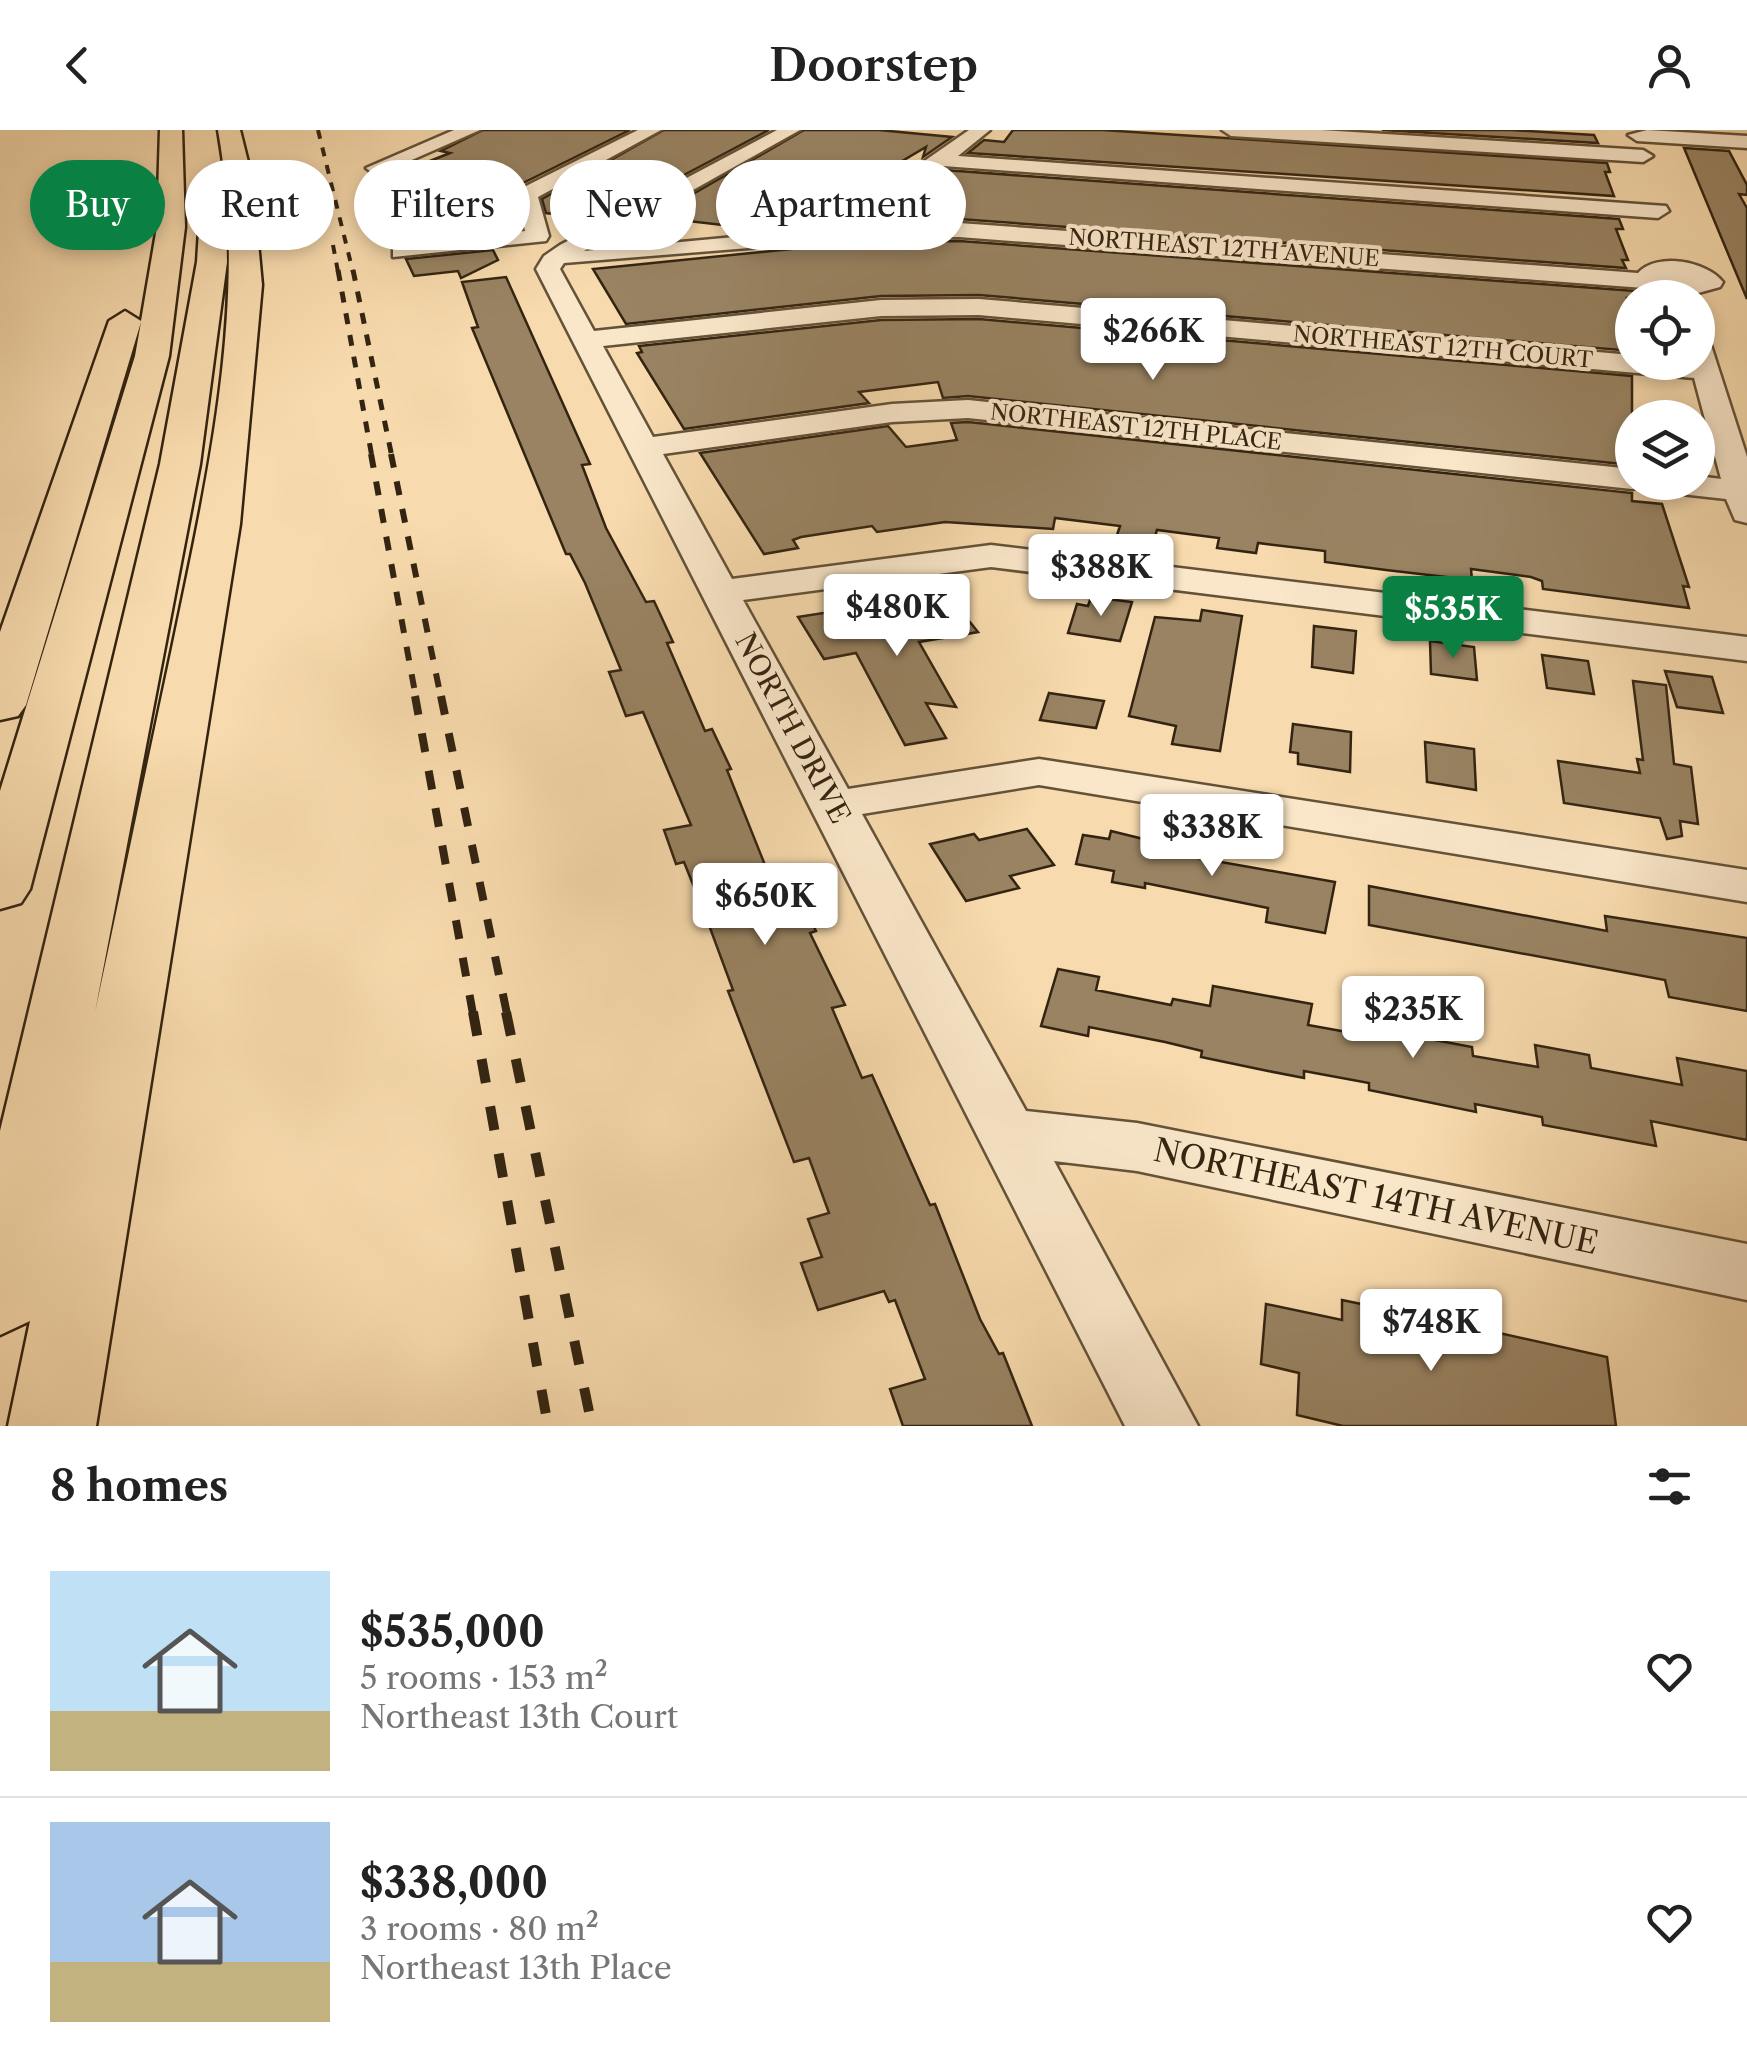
<!DOCTYPE html>
<meta charset="utf-8">
<style>
:root{--surface:#fff;--page:#f6f6f6;--text:#222;--muted:#767676;--line:#e0e0e0;--accent:#0b8043}
body{margin:0;font-family:"Libre Caslon Text",serif;background:var(--page);color:var(--text);height:100vh;display:flex;flex-direction:column;font-size:38px;white-space:nowrap}
*{box-sizing:border-box;margin:0}
p{font-size:32px;color:var(--muted)}
.icon{flex:none;width:55px;height:55px;fill:none;stroke:currentColor;stroke-width:2;stroke-linecap:round;stroke-linejoin:round}
.map{position:relative;height:1296px;overflow:hidden}
.sheet{display:flex;flex-direction:column;background:var(--surface);flex:1}
.sheet>*{flex:none}
.guide{position:absolute;left:30px;top:30px;width:1000px;height:90px;display:flex;gap:20px}
.fabs{position:absolute;left:1615px;top:150px;display:grid;gap:20px}
.fabs a{display:grid;place-items:center;width:100px;height:100px;border-radius:50%;background:var(--surface);box-shadow:0 5px 15px #0003;font-size:50px}
.price{position:absolute;translate:-50% -85px;padding:0 22px;border-radius:10px;background:#fff;color:#222;font-size:32px;line-height:65px;filter:drop-shadow(0 2px 5px #0008)}
.price::after{content:'';position:absolute;left:50%;top:60px;width:30px;height:22px;margin-left:-15px;background:inherit;clip-path:polygon(0 0,100% 0,50% 100%)}
.price.active{background:var(--accent);color:#fff}
ul{padding:0;list-style:none}
li{display:flex;align-items:center;gap:30px;height:250px;padding:0 50px}
li+li{border-top:2px solid var(--line)}
li span{display:grid;place-items:center;flex:none;width:280px;height:200px;border-radius:0px;color:#555}
li>.icon{margin-inline-start:auto}
span .icon{width:120px;height:120px;fill:#fffc;stroke-width:1}
li b{font-size:42px}
h2{display:flex;justify-content:space-between;align-items:center;height:120px;padding:0 50px;font-size:42px}
.chip{padding:0 35px;border-radius:45px;background:var(--surface);box-shadow:0 5px 15px #0003;font-size:35px;line-height:90px}
.chip.active{background:var(--accent);color:#fff}
header{display:flex;justify-content:space-between;align-items:center;height:130px;padding:0 50px;background:var(--surface);font-size:45px;font-weight:600}
.map>svg:first-child{display:block}
.building{fill:#998362;stroke:#332411;stroke-width:2.5}
.lines{fill:none;stroke-linecap:round;stroke-linejoin:round}
.minor-casing{stroke:#645238;stroke-width:5}
.highway-casing{stroke:#332411;stroke-width:5}
.minor{fill:#fae7ca;fill-rule:evenodd}
.highway{fill:#f7daad;fill-rule:evenodd}
.rail-far4{stroke:#332411;stroke-width:4;stroke-dasharray:9 9;stroke-linecap:butt}
.rail-far3{stroke:#332411;stroke-width:5;stroke-dasharray:11 11;stroke-linecap:butt}
.rail-far2{stroke:#332411;stroke-width:6;stroke-dasharray:14 14;stroke-linecap:butt}
.rail-far1{stroke:#332411;stroke-width:8;stroke-dasharray:19 19;stroke-linecap:butt}
.rail{stroke:#332411;stroke-width:10;stroke-dasharray:24 24;stroke-linecap:butt}
.labels{text-anchor:middle;dominant-baseline:central;stroke-width:8;stroke-linejoin:round;paint-order:stroke}
.far-street-label{font-size:22px;fill:#332411;stroke:#fae7ca}
.street-label{font-size:28px;fill:#332411;stroke:#fae7ca}
.near-street-label{font-size:32px;fill:#332411;stroke:#fae7ca}
</style>
<header><svg class="icon" aria-label="back" viewBox="0 0 24 24"><path d="M15 5l-7 7 7 7"/></svg>Doorstep<svg class="icon" aria-label="person" viewBox="0 0 24 24"><circle cx="12" cy="8" r="4"/><path d="M4 21q1-7 8-7t8 7"/></svg></header>
<div class="map">
<svg width="1747" height="1296" viewBox="0 0 1747 1296">
<rect width="100%" height="100%" fill="#f7daad"/>
<filter id="stains"><feTurbulence type="fractalNoise" baseFrequency=".002" numOctaves="4"/><feColorMatrix values="0 0 0 0 .2 0 0 0 0 .09 0 0 0 0 .02 0 0 0 .5 -.17"/></filter>
<radialGradient id="worn" r=".72"><stop offset=".6" stop-color="#630" stop-opacity="0"/><stop offset="1" stop-color="#630" stop-opacity=".3"/></radialGradient>
<g class="building">
<polygon points="483,0 630,0 523,53 410,39 450,23 441,21"/>
<polygon points="664,0 769,0 614,82 595,80 580,87 546,83 542,69"/>
<polygon points="804,0 879,0 952,7 923,27 926,17 789,98 767,100 653,87"/>
<polygon points="1013,0 1102,0 1607,33 1610,42 1605,42 1614,66 968,23 984,10 1004,12"/>
<polygon points="1382,0 1511,0 1594,5 1598,13"/>
<polygon points="1684,18 1729,21 1747,55 1747,65 1739,64 1747,78 1747,169"/>
<polygon points="944,40 1619,89 1623,99 1616,99 1628,130 1622,130 1626,138 959,89 909,90 915,62"/>
<polygon points="416,60 515,72 516,79 512,79 520,98 398,112 389,109 379,75"/>
<polygon points="959,111 1635,161 1638,168 1627,168 1632,182 1632,221 979,165 881,166 626,194 593,139 850,113"/>
<polygon points="493,120 498,130 461,148 458,141 414,146 406,129"/>
<polygon points="506,147 590,334 582,335 606,398 646,472 654,471 673,512 667,513 705,601 712,599 731,639 727,640 771,750 790,746 816,801 810,803 845,875 832,878 862,948 872,945 930,1075 935,1074 980,1189 999,1224 1003,1223 1032,1296 903,1296 890,1259 925,1249 895,1170 889,1172 884,1161 818,1180 801,1133 822,1127 808,1089 829,1083 809,1028 794,1032 728,861 733,860 706,787 684,732 676,734 664,700 691,695 643,582 626,586 609,542 621,540 585,453 570,424 566,424 472,198 478,197 462,152"/>
<polygon points="979,189 1632,246 1632,335 968,266 943,268 938,252 859,262 869,273 684,299 637,223 642,222 639,216 881,190"/>
<polygon points="968,292 1632,363 1632,371 1662,374 1689,457 1683,456 1689,478 1543,459 1542,451 1531,447 1471,439 1472,450 1386,440 1325,432 1325,421 1258,413 1256,423 1217,418 1219,408 1157,400 1154,410 1117,405 1120,396 1055,388 1053,399 945,392 877,402 872,396 801,407 793,410 798,418 764,424 700,323 888,296 906,317 957,310 951,293"/>
<polygon points="949,466 978,502 919,512 956,577 926,573 946,608 905,615 856,523 824,529 798,487 836,481 843,490 853,491 922,479 916,471"/>
<polygon points="1091,467 1132,472 1120,511 1068,503 1077,474 1088,476"/>
<polygon points="1202,480 1242,486 1220,621 1172,614 1176,596 1129,586 1155,487 1200,491"/>
<polygon points="1314,496 1356,501 1353,543 1312,537"/>
<polygon points="1430,511 1474,517 1477,550 1431,544"/>
<polygon points="1542,525 1588,531 1594,564 1547,558"/>
<polygon points="1665,541 1712,547 1723,583 1677,577"/>
<polygon points="1633,551 1666,555 1674,634 1691,637 1698,694 1680,691 1682,706 1667,709 1660,688 1564,673 1558,631 1640,643 1637,629 1643,630"/>
<polygon points="1049,563 1104,571 1096,598 1040,590"/>
<polygon points="1293,594 1351,602 1350,642 1298,634 1298,623 1290,622"/>
<polygon points="1425,612 1474,619 1476,660 1427,652"/>
<polygon points="1027,699 1054,735 1010,746 1019,758 966,771 930,714 974,704 979,710"/>
<polygon points="1111,701 1188,720 1187,726 1335,752 1325,803 1266,792 1268,778 1145,753 1145,758 1112,752 1114,741 1076,734 1083,705 1109,709"/>
<polygon points="1369,756 1607,801 1605,786 1747,808 1747,881 1669,867 1665,850 1369,795"/>
<polygon points="1058,839 1099,847 1096,860 1171,875 1173,869 1210,876 1213,856 1312,874 1308,895 1369,906 1369,866 1423,876 1424,908 1472,917 1473,926 1538,937 1535,915 1589,925 1591,938 1682,955 1677,928 1747,941 1747,1010 1651,991 1656,1016 1543,995 1542,987 1475,974 1476,982 1369,960 1369,953 1304,941 1304,948 1268,941 1201,927 1202,921 1165,912 1089,897 1088,906 1041,896"/>
<polygon points="1342,1170 1395,1181 1395,1189 1487,1209 1486,1200 1607,1227 1616,1296 1343,1296 1297,1285 1299,1243 1261,1234 1266,1174 1342,1190"/>
</g>
<g class="lines">
<defs>
<g id="minor">
<polygon points="454,0 480,0 389,40 524,57 638,0 661,0 538,67 549,106 546,111 393,127 393,117 401,115 525,101 518,69 384,52 366,38"/>
<path d="M777 0H800L584 121 843 97 854 80 969 0H990L958 26 1666 76 1669 81 1658 88 943 36 865 95 959 93 1638 143C1657 122 1706 131 1723 152L1720 157 1687 166 1657 159 959 107 858 109 564 133 560 139 594 201 881 170 979 169 1632 225V232H1698V204L1708 206 1747 327V393L1735 390 1726 369 1663 362 1647 352H1698V346L1721 349 1694 248 979 185 881 186 603 216 653 307 892 274 968 270 1632 339V352H1646L1644 356 1632 359 968 288 892 292 663 324 732 449 991 415 1747 507V531L991 437 743 470 848 659 1039 629 1747 740V772L1039 655 862 684 1026 981 1137 993 1747 1114V1170L1137 1041 1054 1031 1198 1296H1125L536 139 544 126 560 115Z"/>
<polygon points="1222,0 1321,0 1643,20 1653,26 1643,32 1231,6"/>
<polygon points="1647,0 1747,6 1747,18 1637,11 1628,5"/>
</g>
<g id="highway">
<polygon points="160,0 182,0 185,97 169,226 30,759 21,773 0,779 0,661 135,226 141,192 26,575 18,586 0,590 0,502 109,191 125,181 141,191 157,97"/>
<path d="M218 0H240L252 48 262 155 240 394 96 1296H8L30 1191 0 1205V1001L160 334 197 132 200 85 213 77 226 85 227 132 200 334 95 882C121 761 146 639 172 518 207 349 249 172 218 0Z"/>
</g>
</defs>
<use href="#minor" class="minor-casing"/>
<use href="#highway" class="highway-casing"/>
<use href="#minor" class="minor"/>
<use href="#highway" class="highway"/>
<g class="rail-far4">
<polyline points="318,0 353,142"/>
<polyline points="333,115 338,142"/>
</g>
<g class="rail-far3">
<polyline points="338,140 372,327"/>
<polyline points="353,140 392,327"/>
</g>
<g class="rail-far2">
<polyline points="371,324 416,568"/>
<polyline points="391,324 441,568"/>
</g>
<g class="rail-far1">
<polyline points="415,566 473,884"/>
<polyline points="441,566 507,884"/>
</g>
<g class="rail">
<polyline points="473,882 548,1296"/>
<polyline points="506,882 592,1296"/>
</g>
</g>
<g class="labels">
<g class="far-street-label">
<text transform="translate(1224 118) rotate(4)">NORTHEAST 12TH AVENUE</text>
<text transform="translate(1443 217) rotate(5)">NORTHEAST 12TH COURT</text>
<text transform="translate(1136 297) rotate(6)">NORTHEAST 12TH PLACE</text>
</g>
<g class="street-label">
<text transform="translate(793 598) rotate(62)">NORTH DRIVE</text>
</g>
<g class="near-street-label">
<text transform="translate(1376 1066) rotate(12)">NORTHEAST 14TH AVENUE</text>
</g>
</g>
<rect width="100%" height="100%" filter="url(#stains)"/>
<rect width="100%" height="100%" fill="url(#worn)"/>
</svg>
<div class="fabs">
<a><svg class="icon" aria-label="locate" viewBox="0 0 24 24"><circle cx="12" cy="12" r="6"/><path d="M12 2v4M12 18v4M2 12h4M18 12h4"/></svg></a>
<a><svg class="icon" aria-label="layers" viewBox="0 0 24 24"><path d="M12 4l9 5-9 5-9-5zM3 14l9 5 9-5"/></svg></a>
</div>
<b class="price" style="left:1153px;top:253px">$266K</b>
<b class="price" style="left:1101px;top:489px">$388K</b>
<b class="price" style="left:897px;top:529px">$480K</b>
<b class="price active" style="left:1453px;top:531px">$535K</b>
<b class="price" style="left:1212px;top:749px">$338K</b>
<b class="price" style="left:765px;top:818px">$650K</b>
<b class="price" style="left:1413px;top:931px">$235K</b>
<b class="price" style="left:1431px;top:1244px">$748K</b>
<div class="guide">
<a class="chip active">Buy</a>
<a class="chip">Rent</a>
<a class="chip">Filters</a>
<a class="chip">New</a>
<a class="chip">Apartment</a>
</div>
</div>
<section class="sheet">
<h2>8 homes<svg class="icon" aria-label="filters" viewBox="0 0 24 24"><path d="M4 7h16M4 17h16"/><circle cx="9" cy="7" r="2"/><circle cx="15" cy="17" r="2"/></svg></h2>
<ul>
<li><span style="background:linear-gradient(#bfe0f5 70%,#c2b280 0)"><svg class="icon" aria-label="home" viewBox="0 0 24 24"><path d="M3 11l9-7 9 7M6 9v11h12V9"/></svg></span><div><b>$535,000</b><p>5 rooms · 153 m²</p><p>Northeast 13th Court</p></div><svg class="icon" aria-label="heart" viewBox="0 0 24 24"><path d="M12 20l-8-8c-3-5 5-10 8-4 3-6 11-1 8 4z"/></svg></li>
<li><span style="background:linear-gradient(#a9c7e8 70%,#c2b280 0)"><svg class="icon" aria-label="home" viewBox="0 0 24 24"><path d="M3 11l9-7 9 7M6 9v11h12V9"/></svg></span><div><b>$338,000</b><p>3 rooms · 80 m²</p><p>Northeast 13th Place</p></div><svg class="icon" aria-label="heart" viewBox="0 0 24 24"><path d="M12 20l-8-8c-3-5 5-10 8-4 3-6 11-1 8 4z"/></svg></li>
</ul>
</section>
